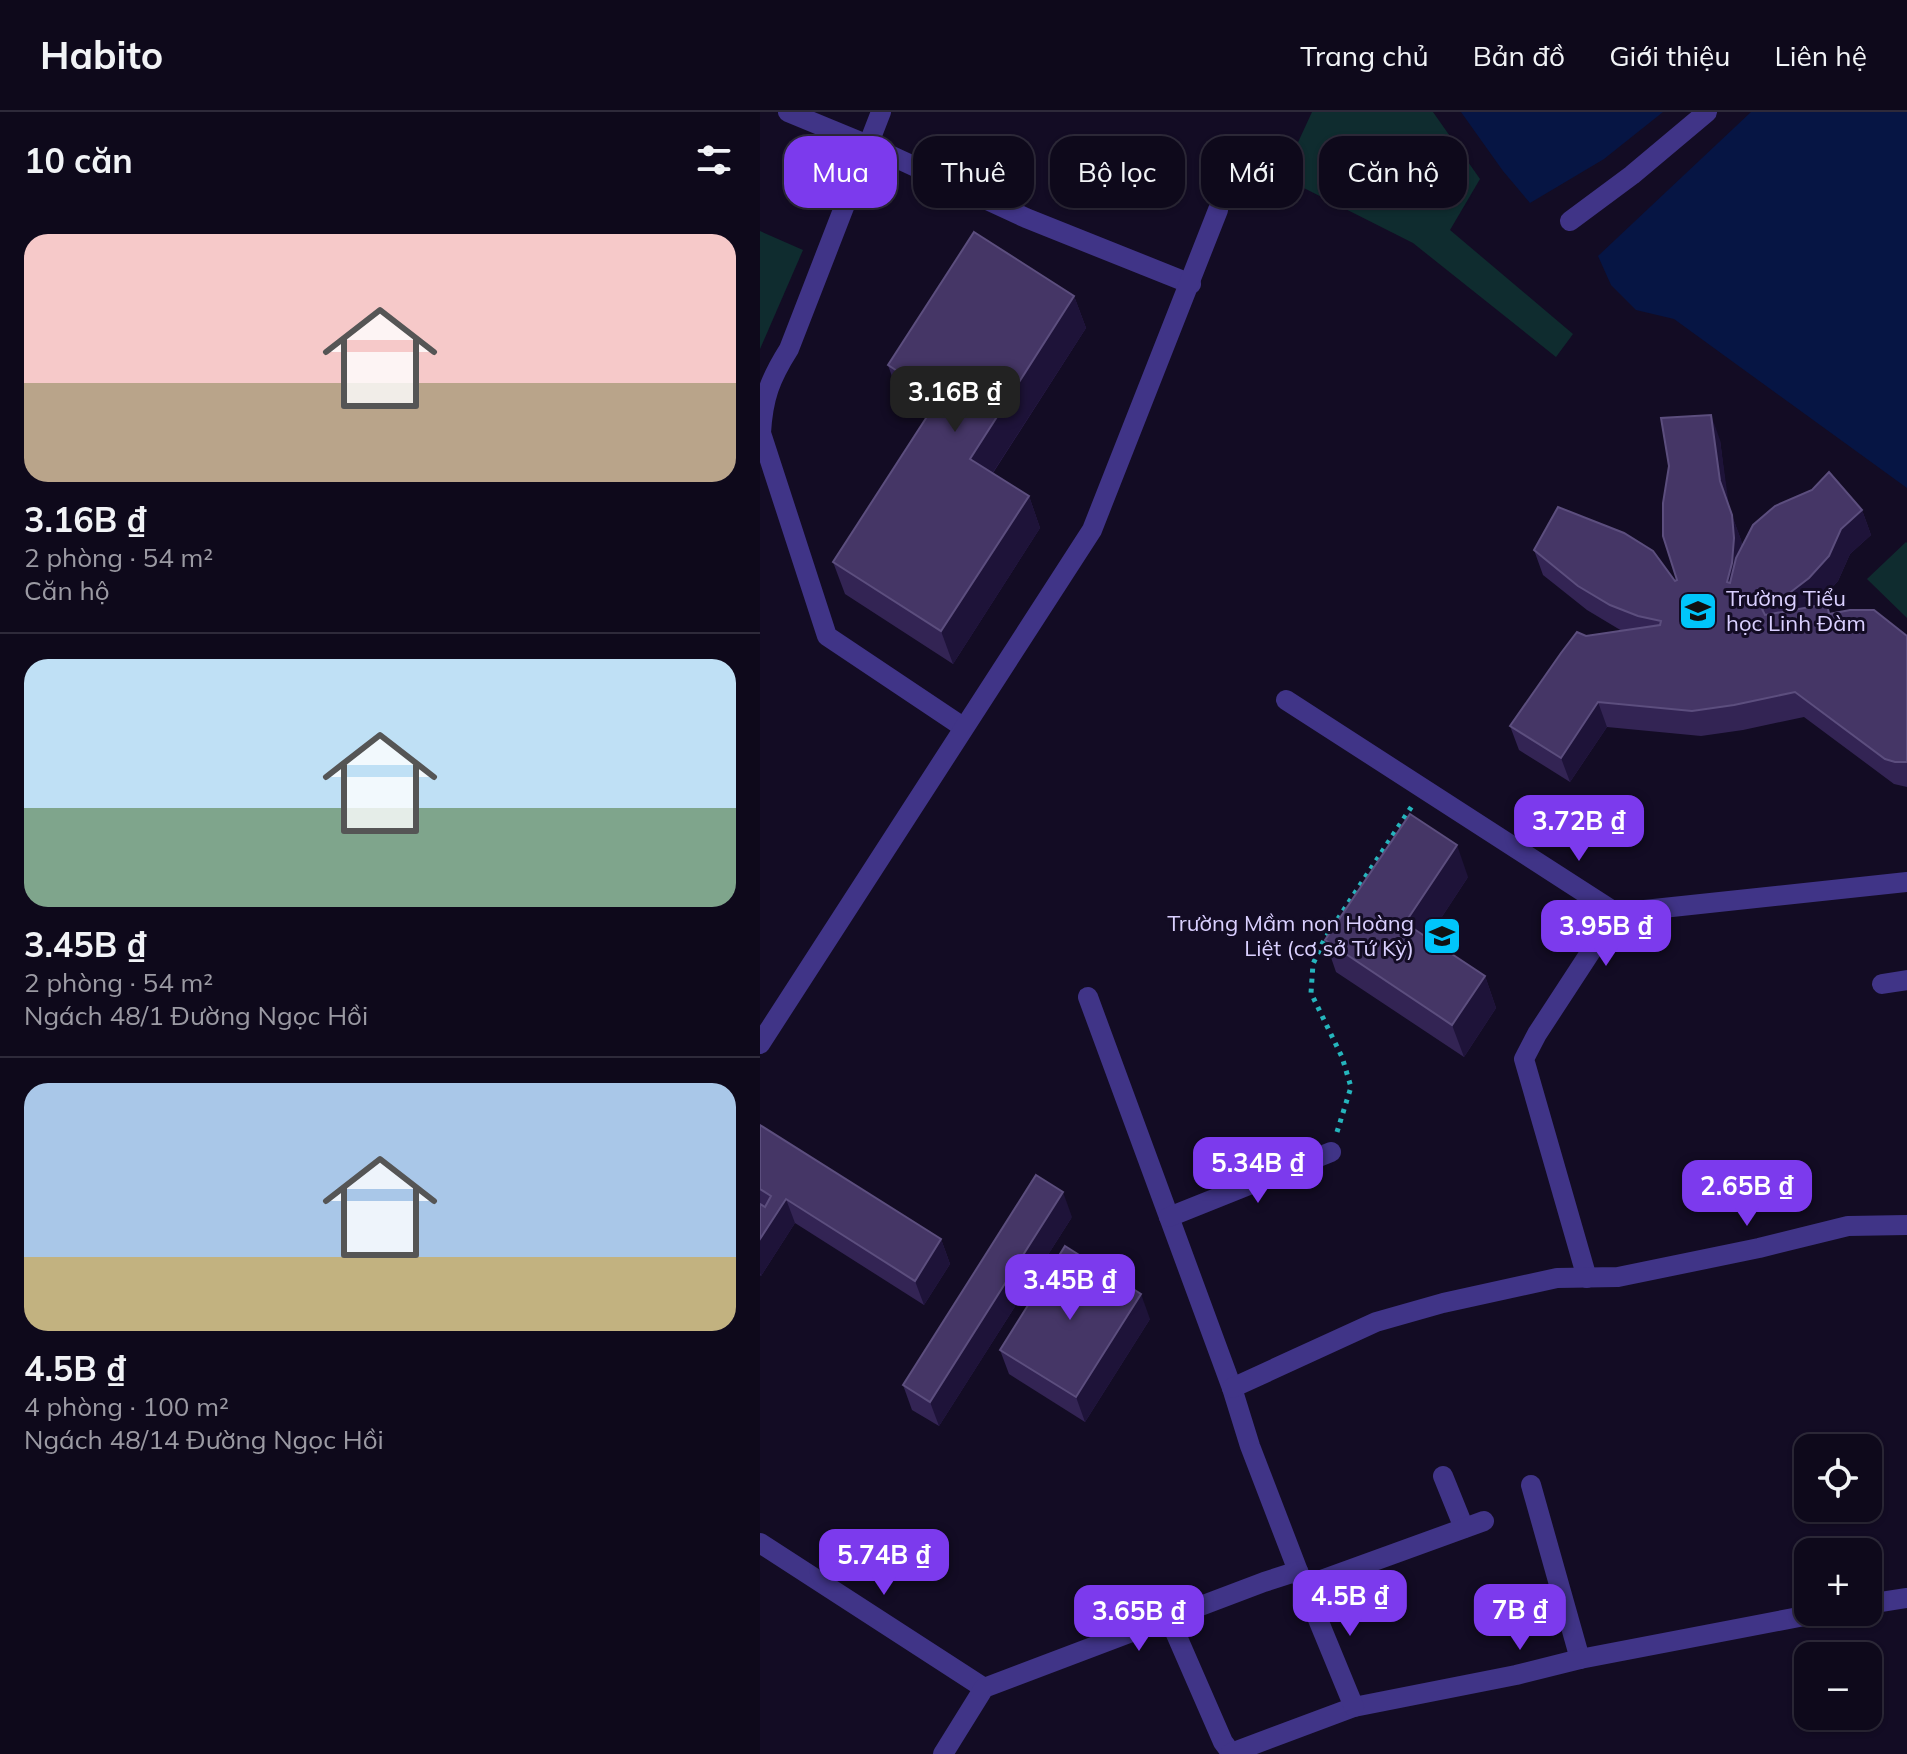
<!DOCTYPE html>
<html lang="vi">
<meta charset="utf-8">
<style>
:root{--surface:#0e091b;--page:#1c1728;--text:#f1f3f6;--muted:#9b9aa3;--line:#2e2a3a;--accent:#7c3aed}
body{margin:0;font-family:Mulish,sans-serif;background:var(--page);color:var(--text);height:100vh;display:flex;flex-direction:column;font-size:30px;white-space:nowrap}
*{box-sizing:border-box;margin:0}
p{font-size:26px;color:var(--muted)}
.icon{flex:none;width:44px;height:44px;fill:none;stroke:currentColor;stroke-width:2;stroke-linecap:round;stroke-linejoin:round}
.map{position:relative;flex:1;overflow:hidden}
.sheet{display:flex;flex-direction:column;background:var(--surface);width:760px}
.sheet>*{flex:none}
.banner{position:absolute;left:24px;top:24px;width:760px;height:72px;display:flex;gap:16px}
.tools{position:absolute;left:1034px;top:1322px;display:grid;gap:16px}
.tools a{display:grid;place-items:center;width:88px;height:88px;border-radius:16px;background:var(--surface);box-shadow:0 2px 6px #0004,0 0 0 2px var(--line);font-size:40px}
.price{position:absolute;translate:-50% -68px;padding:0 18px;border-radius:16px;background:var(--accent);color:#fff;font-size:26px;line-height:52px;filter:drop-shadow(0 2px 4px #0008)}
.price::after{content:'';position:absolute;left:50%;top:48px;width:24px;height:18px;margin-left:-12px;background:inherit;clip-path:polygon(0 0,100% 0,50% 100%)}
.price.current{background:#222;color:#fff}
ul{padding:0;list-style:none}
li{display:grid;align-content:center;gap:16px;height:424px;padding:0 24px}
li+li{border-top:2px solid var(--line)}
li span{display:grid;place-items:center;height:248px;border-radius:24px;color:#555}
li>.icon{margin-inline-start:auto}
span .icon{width:144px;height:144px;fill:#fffc;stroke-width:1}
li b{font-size:34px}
h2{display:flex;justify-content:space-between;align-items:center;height:96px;padding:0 24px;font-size:34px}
.chip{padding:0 28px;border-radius:24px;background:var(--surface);box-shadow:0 2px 6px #0004,0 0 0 2px var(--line);font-size:28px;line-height:72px}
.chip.current{background:var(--accent);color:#fff}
header{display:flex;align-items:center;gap:48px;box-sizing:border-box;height:112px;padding:0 40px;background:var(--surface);border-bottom:2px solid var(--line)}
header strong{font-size:38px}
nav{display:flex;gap:44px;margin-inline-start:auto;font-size:28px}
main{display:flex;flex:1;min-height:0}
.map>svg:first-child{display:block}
.green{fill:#0f2c2f}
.water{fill:#061544}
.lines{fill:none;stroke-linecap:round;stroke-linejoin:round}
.path{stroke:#25b5bd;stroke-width:5;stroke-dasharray:4 6;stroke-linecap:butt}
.minor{stroke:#403487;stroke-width:20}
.wall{fill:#332454}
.shaded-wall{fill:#1e1339}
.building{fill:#453666;stroke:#5c4e7e;stroke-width:2}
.labels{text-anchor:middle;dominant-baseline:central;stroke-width:6;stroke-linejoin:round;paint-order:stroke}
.poi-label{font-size:22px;fill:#dad0ff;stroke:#130c24;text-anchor:start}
</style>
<header>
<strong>Habito</strong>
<nav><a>Trang chủ</a><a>Bản đồ</a><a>Giới thiệu</a><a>Liên hệ</a></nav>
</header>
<main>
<section class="sheet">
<h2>10 căn<svg class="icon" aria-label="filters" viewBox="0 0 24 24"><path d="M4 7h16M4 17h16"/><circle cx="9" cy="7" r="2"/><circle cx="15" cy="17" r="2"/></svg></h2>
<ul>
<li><span style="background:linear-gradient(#f6c9c9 60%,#b9a48a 0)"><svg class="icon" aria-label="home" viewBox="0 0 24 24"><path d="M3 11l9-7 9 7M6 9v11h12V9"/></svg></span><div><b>3.16B ₫</b><p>2 phòng · 54 m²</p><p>Căn hộ</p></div></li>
<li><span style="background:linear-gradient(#bfe0f5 60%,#7fa58c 0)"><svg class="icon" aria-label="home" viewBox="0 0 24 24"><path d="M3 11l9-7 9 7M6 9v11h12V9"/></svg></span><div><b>3.45B ₫</b><p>2 phòng · 54 m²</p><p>Ngách 48/1 Đường Ngọc Hồi</p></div></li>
<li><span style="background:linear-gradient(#a9c7e8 70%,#c2b280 0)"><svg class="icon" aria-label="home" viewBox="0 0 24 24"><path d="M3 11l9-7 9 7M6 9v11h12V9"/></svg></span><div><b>4.5B ₫</b><p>4 phòng · 100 m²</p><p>Ngách 48/14 Đường Ngọc Hồi</p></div></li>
</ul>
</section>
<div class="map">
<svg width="1147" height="1642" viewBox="0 0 1147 1642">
<rect width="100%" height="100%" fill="#130c24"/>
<g class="green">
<polygon points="552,0 673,0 720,67 690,118 813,222 796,245 653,131 522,65"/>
<polygon points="0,119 43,138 0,237"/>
<polygon points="1146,430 1147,431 1147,506 1107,467"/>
</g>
<g class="water">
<polygon points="701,0 903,0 844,47 770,91 743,59"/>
<polygon points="991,0 1147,0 1147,376 914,207 876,198 851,173 838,144"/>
</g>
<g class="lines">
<polyline class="path" points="577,1020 591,975 582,945 551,881 553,852 564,828 652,694"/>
<g class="minor">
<polyline points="28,0 108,33 266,106 431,172"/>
<path d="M121 0 29 237C10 267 3 286 1 321L67 524 203 615"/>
<polyline points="810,109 872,63 947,0"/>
<polyline points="526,588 856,801 1147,770"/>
<polyline points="1122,872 1147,868"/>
<polyline points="328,885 472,1276 490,1334 538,1459"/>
<polyline points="0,932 332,418 458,98"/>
<polyline points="409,1105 571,1040"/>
<polyline points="827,1166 764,947 777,922 856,801"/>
<polyline points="472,1276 616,1210 683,1191 797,1166 858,1165 999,1136 1088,1114 1147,1113"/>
<polyline points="683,1364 704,1416"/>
<polyline points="771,1373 820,1547"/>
<polyline points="0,1431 224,1576"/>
<polyline points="545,1474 724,1409"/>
<polyline points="1108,1492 1147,1486"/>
<polyline points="409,1506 463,1630 472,1642"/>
<polyline points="471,1641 594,1595 756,1563 820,1547 1065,1500"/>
<polyline points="183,1642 224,1576 504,1470 538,1459 594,1595"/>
</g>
</g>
<g class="wall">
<polygon points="314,184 326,216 233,361 269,384 280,416 193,552 85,482 73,450 168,303 139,285 128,253"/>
<polygon points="960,328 968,393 981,428 982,434 1102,398 1111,423 1090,442 1078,469 1058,491 1052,495 1067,492 1070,501 1147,524 1147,675 1134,672 1044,605 983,618 941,624 847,615 810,670 759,638 750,614 826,524 862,519 827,498 783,463 774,438 915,469 917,468 909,354"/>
<polygon points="708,765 668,826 725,864 736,896 704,945 576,860 565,828"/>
<polygon points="0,1013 181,1127 190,1152 164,1193 35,1111 1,1164 0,1163"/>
<polygon points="312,1105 179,1314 152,1298 143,1273"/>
<polygon points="390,1207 325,1310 249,1262 240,1238"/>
</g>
<g class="shaded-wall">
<polygon points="314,184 326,216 221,379 210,347"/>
<polygon points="951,303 960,328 969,394 960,369"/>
<polygon points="269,384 280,416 193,552 181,519"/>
<polygon points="1102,398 1111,423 1090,442 1078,469 1058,491 1032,510 1023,486 1081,417"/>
<polygon points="972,403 981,428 983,451 981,476 967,470"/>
<polygon points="838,590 847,615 810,670 801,646"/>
<polygon points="697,733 708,765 657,843 645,811"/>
<polygon points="725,864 736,896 704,945 692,913"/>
<polygon points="303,1080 312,1105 179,1314 170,1290"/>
<polygon points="26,1087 35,1111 1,1164 0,1161 0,1127"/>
<polygon points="181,1127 190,1152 164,1193 155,1169"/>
<polygon points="381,1182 390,1207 325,1310 316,1285"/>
</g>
<g class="building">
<polygon points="214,120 314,184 210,347 269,384 181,519 73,450 179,286 128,253"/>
<polygon points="951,303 960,369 972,403 974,426 972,451 967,470 970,471 976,446 993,413 1015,394 1052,378 1069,360 1102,398 1081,417 1069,444 1049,466 1023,486 1002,497 1005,503 1067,492 1069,502 1090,498 1114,498 1147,524 1147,650 1135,650 1125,647 1035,580 974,593 932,599 838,590 801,646 750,614 801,541 817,520 826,524 900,513 901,509 878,504 850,493 818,474 774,438 798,395 864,421 893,439 915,469 917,468 903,424 903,391 909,354 901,306"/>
<polygon points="650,702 697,733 645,811 725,864 692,913 565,828"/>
<polygon points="0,1013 181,1127 155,1169 26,1087 0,1127 0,1092 5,1095 11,1084 0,1077"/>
<polygon points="276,1063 303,1080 170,1290 143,1273"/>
<polygon points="305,1134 381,1182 316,1285 240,1238"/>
</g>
<defs>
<symbol id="school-square" viewBox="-11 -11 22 22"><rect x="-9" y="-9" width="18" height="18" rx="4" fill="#00c5fb" stroke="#130c24"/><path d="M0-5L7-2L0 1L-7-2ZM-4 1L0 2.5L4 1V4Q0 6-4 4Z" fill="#111"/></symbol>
</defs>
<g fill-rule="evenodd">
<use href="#school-square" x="916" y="477" width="44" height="44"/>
<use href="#school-square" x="660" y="802" width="44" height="44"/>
</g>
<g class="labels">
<g class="poi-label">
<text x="966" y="486">Trường Tiểu<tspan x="966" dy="25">học Linh Đàm</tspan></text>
<text x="654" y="811" text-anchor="end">Trường Mầm non Hoàng<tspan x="654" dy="25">Liệt (cơ sở Tứ Kỳ)</tspan></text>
</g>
</g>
</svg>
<div class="tools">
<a><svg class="icon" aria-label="locate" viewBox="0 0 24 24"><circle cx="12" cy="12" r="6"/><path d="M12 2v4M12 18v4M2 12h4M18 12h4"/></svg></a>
<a>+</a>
<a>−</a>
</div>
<b class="price current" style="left:195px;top:322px">3.16B ₫</b>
<b class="price" style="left:819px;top:751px">3.72B ₫</b>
<b class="price" style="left:846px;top:856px">3.95B ₫</b>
<b class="price" style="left:498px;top:1093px">5.34B ₫</b>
<b class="price" style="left:987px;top:1116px">2.65B ₫</b>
<b class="price" style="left:310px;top:1210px">3.45B ₫</b>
<b class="price" style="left:124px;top:1485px">5.74B ₫</b>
<b class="price" style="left:590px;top:1526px">4.5B ₫</b>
<b class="price" style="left:760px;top:1540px">7B ₫</b>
<b class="price" style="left:379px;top:1541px">3.65B ₫</b>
<div class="banner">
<a class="chip current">Mua</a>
<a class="chip">Thuê</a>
<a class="chip">Bộ lọc</a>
<a class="chip">Mới</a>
<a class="chip">Căn hộ</a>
</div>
</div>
</main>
